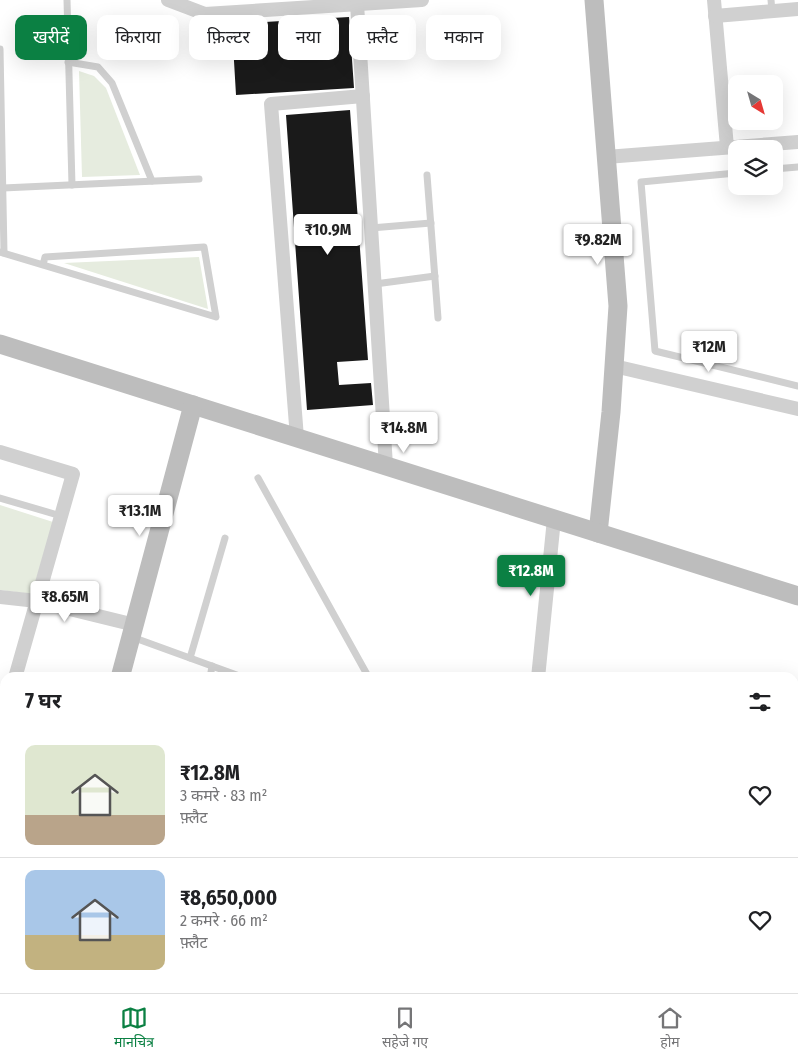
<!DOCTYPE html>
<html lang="hi">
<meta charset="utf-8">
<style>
:root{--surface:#fff;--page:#f6f6f6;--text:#202124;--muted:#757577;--line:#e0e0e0;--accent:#0b8043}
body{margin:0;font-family:"Fira Sans Condensed","Noto Sans Devanagari",sans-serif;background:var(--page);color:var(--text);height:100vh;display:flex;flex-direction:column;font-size:19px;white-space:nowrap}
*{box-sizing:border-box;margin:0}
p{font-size:16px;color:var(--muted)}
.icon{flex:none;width:28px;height:28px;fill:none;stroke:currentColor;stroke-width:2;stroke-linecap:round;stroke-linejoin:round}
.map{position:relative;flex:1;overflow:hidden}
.side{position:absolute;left:0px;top:672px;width:799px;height:321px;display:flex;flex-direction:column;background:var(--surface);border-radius:15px 15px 0 0;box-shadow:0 5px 20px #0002}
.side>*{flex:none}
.hud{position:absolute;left:15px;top:15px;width:500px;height:45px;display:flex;gap:10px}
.needle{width:32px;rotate:143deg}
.buttons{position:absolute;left:728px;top:75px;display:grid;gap:10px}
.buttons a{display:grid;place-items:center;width:55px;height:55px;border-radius:10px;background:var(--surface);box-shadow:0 5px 20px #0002;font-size:25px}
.price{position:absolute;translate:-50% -42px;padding:0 11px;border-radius:5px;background:#fff;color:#222;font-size:16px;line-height:32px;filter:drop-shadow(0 1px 2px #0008)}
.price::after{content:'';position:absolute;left:50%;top:30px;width:15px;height:11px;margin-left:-8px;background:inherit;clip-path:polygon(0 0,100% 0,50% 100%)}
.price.current{background:var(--accent);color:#fff}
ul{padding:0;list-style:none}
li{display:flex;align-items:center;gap:15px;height:125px;padding:0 25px}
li+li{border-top:1px solid var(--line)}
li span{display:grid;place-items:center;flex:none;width:140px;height:100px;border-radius:10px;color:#555}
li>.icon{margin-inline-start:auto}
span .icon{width:60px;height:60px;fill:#fffc;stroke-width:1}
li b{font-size:21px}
h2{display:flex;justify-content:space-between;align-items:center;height:60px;padding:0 25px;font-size:21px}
.chip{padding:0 18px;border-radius:10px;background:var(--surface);box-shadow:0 5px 20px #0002;font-size:18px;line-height:45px}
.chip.current{background:var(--accent);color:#fff}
.tab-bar{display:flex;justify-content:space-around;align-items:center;height:70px;border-top:1px solid var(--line);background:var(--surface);font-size:14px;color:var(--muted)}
.tab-bar a{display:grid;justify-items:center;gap:2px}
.tab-bar .current{color:var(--accent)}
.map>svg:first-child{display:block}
.green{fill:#e6ecdf}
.building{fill:#1a1a1a}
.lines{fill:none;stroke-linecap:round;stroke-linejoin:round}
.lane{stroke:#d0d0d0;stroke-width:7}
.street{stroke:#d0d0d0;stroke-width:14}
.secondary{stroke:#bdbdbd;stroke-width:19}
</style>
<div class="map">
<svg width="798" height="993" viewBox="0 0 798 993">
<rect width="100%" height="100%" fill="#fff"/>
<g class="green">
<polygon points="79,71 94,76 106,88 140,175 82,177"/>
<polygon points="199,257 208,309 64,263"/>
<polygon points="0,505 53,522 32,594 0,590"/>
</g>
<g class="building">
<polygon points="349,17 354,88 236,95 232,27 265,25 265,22"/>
<polygon points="350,110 368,360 337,362 339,385 371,383 373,405 307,410 286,115"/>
</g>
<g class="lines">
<g class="lane">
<polyline points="67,0 72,185"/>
<polyline points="771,0 772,11"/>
<polyline points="0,49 4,253"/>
<polyline points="68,62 98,67 112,83 152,181"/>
<polyline points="774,169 798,167"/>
<polyline points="736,173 641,182 655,351 798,386"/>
<polyline points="427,175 438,318"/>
<polyline points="3,188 199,179"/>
<polyline points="371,228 431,223"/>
<polyline points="0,252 216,317 204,247 45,257 43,265"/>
<polyline points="375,284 435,276"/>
<polyline points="258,478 369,678"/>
<polyline points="0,498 61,516"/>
<polyline points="132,637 245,678"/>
<polyline points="190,658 225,538"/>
<polyline points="210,678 212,666"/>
<polyline points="514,989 518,993"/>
<polyline points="743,989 746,993"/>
<polyline points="577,993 583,989"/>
<polyline points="682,993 688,989"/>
</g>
<g class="street">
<polyline points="168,0 205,14 422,0"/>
<polyline points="714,0 727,147"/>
<polyline points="357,4 386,466"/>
<polyline points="715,16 798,9"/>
<polyline points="606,157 798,142"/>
<polyline points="614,366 798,409"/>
<polyline points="297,438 271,104 363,96"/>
<polyline points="0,452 73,474 15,678"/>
<polyline points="0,597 37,601 135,625"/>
<polyline points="538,678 554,519"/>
<polyline points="0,730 5,713"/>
<polyline points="155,989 167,993"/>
<polyline points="96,993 100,989"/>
</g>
<g class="secondary">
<polyline points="594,0 618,306 611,412 598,533"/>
<polyline points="0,344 798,596"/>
<polyline points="120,678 193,405"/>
<polyline points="0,948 5,944"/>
<polyline points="355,989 359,993"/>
<polyline points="380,989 384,993"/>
</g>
</g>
</svg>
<div class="buttons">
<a><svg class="needle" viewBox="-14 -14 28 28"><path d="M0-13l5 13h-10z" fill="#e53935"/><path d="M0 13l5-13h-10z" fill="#757577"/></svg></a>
<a><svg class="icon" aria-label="layers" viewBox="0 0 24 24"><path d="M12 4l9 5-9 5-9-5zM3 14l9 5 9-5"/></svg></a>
</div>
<b class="price" style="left:328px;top:256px">₹10.9M</b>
<b class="price" style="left:598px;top:266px">₹9.82M</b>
<b class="price" style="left:709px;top:373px">₹12M</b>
<b class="price" style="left:404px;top:454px">₹14.8M</b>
<b class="price" style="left:140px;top:537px">₹13.1M</b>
<b class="price current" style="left:531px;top:597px">₹12.8M</b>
<b class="price" style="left:65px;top:623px">₹8.65M</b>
<div class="hud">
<a class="chip current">खरीदें</a>
<a class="chip">किराया</a>
<a class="chip">फ़िल्टर</a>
<a class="chip">नया</a>
<a class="chip">फ़्लैट</a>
<a class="chip">मकान</a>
</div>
<section class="side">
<h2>7 घर<svg class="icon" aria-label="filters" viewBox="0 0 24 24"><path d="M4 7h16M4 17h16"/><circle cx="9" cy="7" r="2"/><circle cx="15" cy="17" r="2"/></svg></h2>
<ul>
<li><span style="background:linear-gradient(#dfe7d0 70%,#b9a48a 0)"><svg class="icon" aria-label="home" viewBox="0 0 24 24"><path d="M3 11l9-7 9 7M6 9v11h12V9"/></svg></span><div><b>₹12.8M</b><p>3 कमरे · 83 m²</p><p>फ़्लैट</p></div><svg class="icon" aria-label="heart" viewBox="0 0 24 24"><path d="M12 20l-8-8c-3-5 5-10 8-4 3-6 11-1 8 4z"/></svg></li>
<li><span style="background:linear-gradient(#a9c7e8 65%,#c2b280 0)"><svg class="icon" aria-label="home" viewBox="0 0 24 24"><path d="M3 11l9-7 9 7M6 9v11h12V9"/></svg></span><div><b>₹8,650,000</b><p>2 कमरे · 66 m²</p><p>फ़्लैट</p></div><svg class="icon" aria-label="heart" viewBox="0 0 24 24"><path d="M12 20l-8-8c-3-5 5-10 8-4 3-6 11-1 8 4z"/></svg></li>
</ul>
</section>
</div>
<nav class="tab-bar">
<a class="current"><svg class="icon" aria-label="map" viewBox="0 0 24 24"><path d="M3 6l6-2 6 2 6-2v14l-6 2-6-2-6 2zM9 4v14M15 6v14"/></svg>मानचित्र</a>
<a><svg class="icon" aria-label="saved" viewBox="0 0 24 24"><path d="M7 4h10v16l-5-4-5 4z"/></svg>सहेजे गए</a>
<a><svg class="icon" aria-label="home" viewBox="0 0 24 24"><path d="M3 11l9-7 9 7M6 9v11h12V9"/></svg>होम</a>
</nav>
